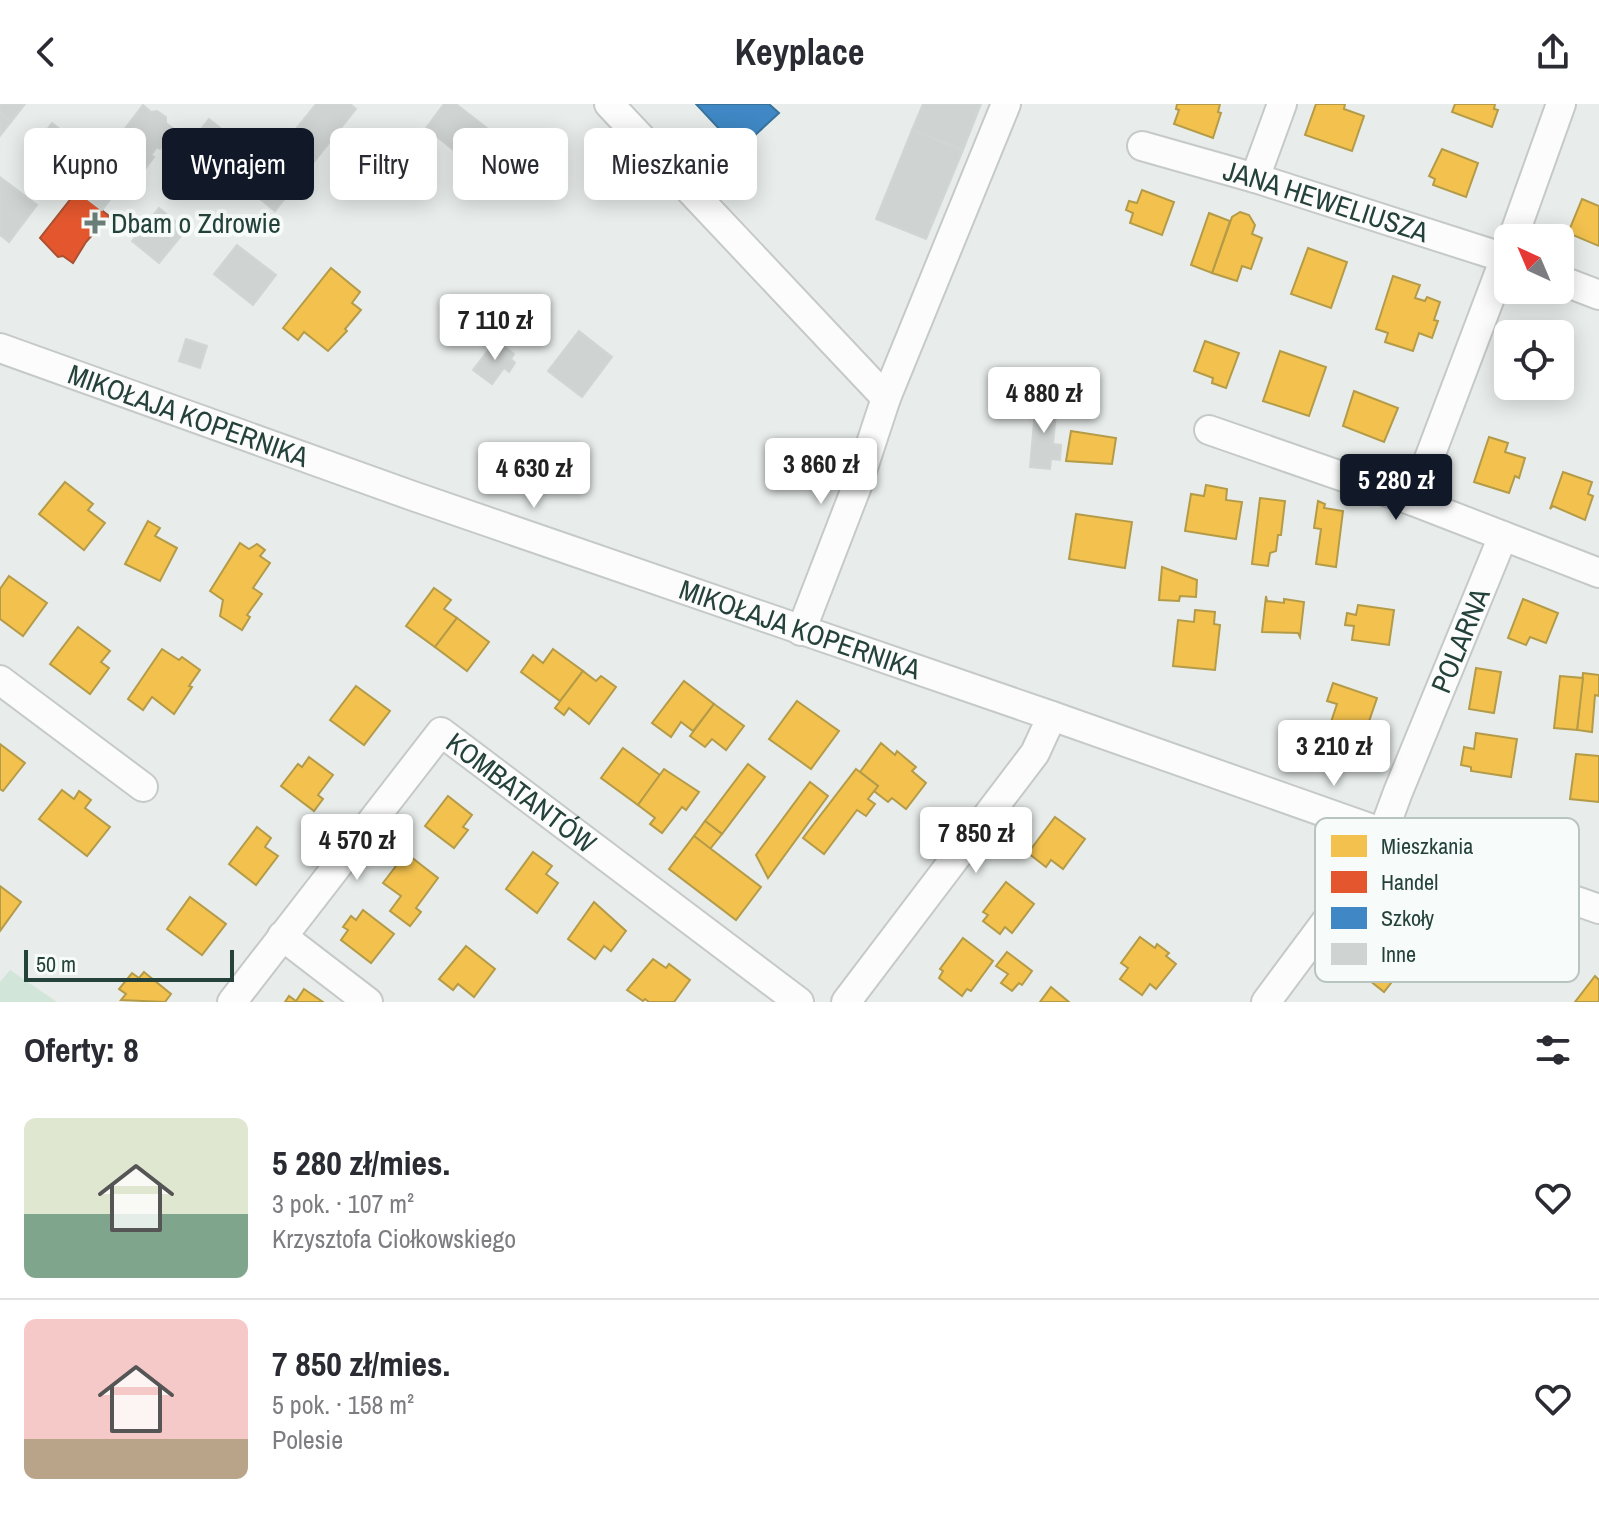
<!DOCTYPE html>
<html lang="pl">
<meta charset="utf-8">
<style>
:root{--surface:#fff;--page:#f2f2f3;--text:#2b2b33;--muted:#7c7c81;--line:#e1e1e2;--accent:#111827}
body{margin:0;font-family:"Archivo Narrow",sans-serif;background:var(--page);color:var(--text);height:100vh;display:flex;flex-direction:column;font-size:30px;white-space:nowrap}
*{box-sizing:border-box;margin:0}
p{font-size:26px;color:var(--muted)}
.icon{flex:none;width:44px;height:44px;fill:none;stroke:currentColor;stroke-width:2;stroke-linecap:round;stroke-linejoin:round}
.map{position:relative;height:898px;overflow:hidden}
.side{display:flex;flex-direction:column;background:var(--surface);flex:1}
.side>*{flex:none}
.banner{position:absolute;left:24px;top:24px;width:800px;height:72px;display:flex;gap:16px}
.needle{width:52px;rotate:316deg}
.fabs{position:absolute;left:1494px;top:120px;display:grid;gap:16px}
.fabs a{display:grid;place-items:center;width:80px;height:80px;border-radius:12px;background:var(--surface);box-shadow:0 4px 20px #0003;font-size:40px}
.scale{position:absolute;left:24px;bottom:20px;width:210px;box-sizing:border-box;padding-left:8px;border:4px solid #24423a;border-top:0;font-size:22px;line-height:28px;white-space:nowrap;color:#24423a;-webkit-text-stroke:6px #f7fbf9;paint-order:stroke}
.price{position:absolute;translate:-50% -68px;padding:0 18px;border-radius:8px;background:#fff;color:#222;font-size:26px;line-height:52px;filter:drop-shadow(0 2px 4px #0008)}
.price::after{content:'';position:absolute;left:50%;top:48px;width:24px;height:18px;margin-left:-12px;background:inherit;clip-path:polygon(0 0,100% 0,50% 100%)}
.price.selected{background:var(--accent);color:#fff}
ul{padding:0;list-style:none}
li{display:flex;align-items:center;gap:24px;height:200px;padding:0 24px}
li+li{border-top:2px solid var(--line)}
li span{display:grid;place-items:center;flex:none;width:224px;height:160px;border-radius:12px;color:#555}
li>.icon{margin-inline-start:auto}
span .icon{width:96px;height:96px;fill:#fffc;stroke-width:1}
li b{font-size:34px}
h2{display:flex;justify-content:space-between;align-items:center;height:96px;padding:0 24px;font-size:34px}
.tag{padding:0 28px;border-radius:12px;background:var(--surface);box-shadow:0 4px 20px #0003;font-size:28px;line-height:72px}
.tag.selected{background:var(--accent);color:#fff}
header{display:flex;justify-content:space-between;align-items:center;height:104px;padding:0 24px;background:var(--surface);font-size:36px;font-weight:800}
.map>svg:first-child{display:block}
.green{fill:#d1e6d8}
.homes{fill:#f2c14e;stroke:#b49b48;stroke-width:2}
.shops{fill:#e4572e;stroke:#aa5132;stroke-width:2}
.schools{fill:#3f88c5;stroke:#37739b;stroke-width:2}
.building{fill:#cfd4d2;stroke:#d1d6d4;stroke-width:2}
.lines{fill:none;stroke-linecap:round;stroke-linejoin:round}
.minor-casing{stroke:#c5cac8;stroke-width:32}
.minor{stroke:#fcfcfc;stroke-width:28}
.poi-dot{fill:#697e78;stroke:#f7fbf9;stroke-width:3}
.labels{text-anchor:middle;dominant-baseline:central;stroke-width:8;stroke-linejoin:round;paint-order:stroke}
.street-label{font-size:28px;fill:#24423a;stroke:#f7fbf9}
.poi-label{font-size:28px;fill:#24423a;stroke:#f7fbf9;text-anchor:start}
.key{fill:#f7fbf9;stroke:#b8c4c0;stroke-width:2}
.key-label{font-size:22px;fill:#24423a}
</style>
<header><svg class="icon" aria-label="back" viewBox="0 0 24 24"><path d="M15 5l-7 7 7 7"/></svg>Keyplace<svg class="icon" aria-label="share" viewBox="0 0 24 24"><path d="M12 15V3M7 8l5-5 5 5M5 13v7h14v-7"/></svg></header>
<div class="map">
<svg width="1599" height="898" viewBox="0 0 1599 898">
<rect width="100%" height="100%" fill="#e8edeb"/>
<polygon class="green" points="10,866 57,898 0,898 0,878"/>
<g class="homes">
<polygon points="1177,0 1220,0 1218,8 1221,9 1213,34 1174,20 1179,6 1176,5"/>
<polygon points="1316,0 1345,0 1344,5 1364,12 1352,47 1305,31"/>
<polygon points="1455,0 1495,0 1494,5 1498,6 1492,23 1452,8"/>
<polygon points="1442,45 1478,59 1466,93 1433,81 1435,75 1429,72"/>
<polygon points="1142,86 1174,98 1162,131 1130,119 1133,109 1126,106 1129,97 1137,99"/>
<polygon points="1582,95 1599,102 1599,142 1568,129"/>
<polygon points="1240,108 1249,111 1255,121 1252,130 1262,134 1251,165 1242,162 1237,177 1212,169 1232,113"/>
<polygon points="1209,109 1230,117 1212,169 1191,161"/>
<polygon points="1308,144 1347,158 1331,204 1291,190"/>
<polygon points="331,164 360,188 352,199 361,206 345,225 347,227 328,247 304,228 298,236 283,224"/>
<polygon points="1393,172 1420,181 1415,194 1425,197 1427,193 1440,198 1434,216 1438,217 1432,234 1419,229 1413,247 1385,238 1388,229 1376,225"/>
<polygon points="1526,219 1541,225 1542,230 1522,230"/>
<polygon points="1205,237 1239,249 1226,284 1212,279 1213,274 1194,267"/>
<polygon points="1280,247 1326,263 1309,312 1263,297"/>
<polygon points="1354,287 1398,304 1384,338 1343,322"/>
<polygon points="1071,327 1116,334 1112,360 1066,357"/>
<polygon points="1489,333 1508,339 1505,348 1525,354 1519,374 1515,372 1509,389 1474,378"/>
<polygon points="1563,368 1592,378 1588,390 1593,392 1585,416 1553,402 1550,405"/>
<polygon points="65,378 93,400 88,406 105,419 84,446 39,410"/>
<polygon points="1206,381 1227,385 1226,396 1242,398 1236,435 1185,427 1191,390 1204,392"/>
<polygon points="1260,394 1285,397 1281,431 1278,431 1276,447 1270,449 1268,462 1252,460"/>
<polygon points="1318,397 1325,400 1324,404 1343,407 1336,463 1316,460 1321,425 1314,424"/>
<polygon points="1076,410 1132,418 1125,464 1069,455"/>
<polygon points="148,417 160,424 155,432 177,444 160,477 125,460"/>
<polygon points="240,439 249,445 257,440 265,446 260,452 270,459 253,484 262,490 247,511 250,513 242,526 220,512 223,496 210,487"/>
<polygon points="1162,463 1197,476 1196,493 1180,492 1179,497 1159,496"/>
<polygon points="9,472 47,499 23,532 0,515 0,485"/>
<polygon points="434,484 451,496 444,505 457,514 435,543 406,522"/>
<polygon points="1266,492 1267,497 1284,499 1284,495 1304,498 1300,533 1298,529 1262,528"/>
<polygon points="1523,495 1558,509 1546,539 1530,533 1526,541 1508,534"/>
<polygon points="1358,501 1394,506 1389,541 1352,536 1354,522 1345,521 1347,509 1356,511"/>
<polygon points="1195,506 1215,508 1214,520 1220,521 1215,566 1173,562 1178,516 1194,518"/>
<polygon points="457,514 489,538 467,567 435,543"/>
<polygon points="78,523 110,547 101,558 109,564 90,590 50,560"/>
<polygon points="162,545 179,556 182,553 200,566 189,582 192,583 174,610 152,593 143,606 128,595"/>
<polygon points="553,545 583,567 560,597 521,568 533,551 543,559"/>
<polygon points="1476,564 1501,568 1494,609 1469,605"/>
<polygon points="583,567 596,577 601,572 616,583 589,620 569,604 564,611 555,604"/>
<polygon points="1583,569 1599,571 1599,592 1595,591 1592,628 1577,626"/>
<polygon points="1560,572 1583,574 1577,626 1554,624"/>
<polygon points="684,577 714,600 693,627 681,618 671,633 652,619"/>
<polygon points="1333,579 1377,594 1365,629 1331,618 1337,600 1327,597"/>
<polygon points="356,582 390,607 364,641 330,616"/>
<polygon points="797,597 839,627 811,665 769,635"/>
<polygon points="714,600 744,622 726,646 712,635 705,643 690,632"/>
<polygon points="1476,629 1517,635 1511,673 1471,667 1471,663 1461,661 1464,643 1474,645"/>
<polygon points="881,639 895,651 897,647 916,663 912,667 926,679 906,705 892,694 888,698 874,687 878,682 860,668"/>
<polygon points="0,640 25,659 3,687 0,685"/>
<polygon points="623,644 660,671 638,701 601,674"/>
<polygon points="1576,650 1599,652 1599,698 1570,695"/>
<polygon points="309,653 333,671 318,691 323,695 314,707 281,682 298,660 302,663"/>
<polygon points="748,660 765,673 722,730 705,717"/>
<polygon points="664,665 699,688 686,706 682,703 662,729 650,720 655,714 638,701"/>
<polygon points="856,665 878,682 868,695 875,700 866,712 857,706 824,750 803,734"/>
<polygon points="810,678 828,692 768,774 756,751"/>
<polygon points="62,686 74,695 79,687 91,696 85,704 110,723 87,752 39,715"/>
<polygon points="448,692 472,711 463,723 468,726 454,744 425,722"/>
<polygon points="1055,713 1085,735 1063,765 1051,756 1046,763 1028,749"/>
<polygon points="705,717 722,730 710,745 694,732"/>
<polygon points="257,723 271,734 265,743 278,752 256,781 229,760"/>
<polygon points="694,732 761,783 736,816 669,765"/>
<polygon points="533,748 552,762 546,770 558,779 537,809 506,785"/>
<polygon points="406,749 438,774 416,804 421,808 410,822 390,807 401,792 383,779"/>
<polygon points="1006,778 1034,800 1012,829 1005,823 1000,830 983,817 988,811 983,808"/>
<polygon points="0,782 21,798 0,827"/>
<polygon points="190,793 226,820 202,851 167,825"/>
<polygon points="594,798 626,827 611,847 604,842 595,855 568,835"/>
<polygon points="363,806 394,830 371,859 341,836 348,826 343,823 351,812 356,816"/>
<polygon points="1386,823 1416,847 1384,888 1354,864"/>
<polygon points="1140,833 1155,844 1157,840 1169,849 1166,852 1176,860 1156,885 1150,880 1142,891 1120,875 1128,864 1121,859"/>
<polygon points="963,834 993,857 971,887 967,885 962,892 939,874 943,867 940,865"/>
<polygon points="466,842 495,865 474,893 458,880 453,886 439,875"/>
<polygon points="1007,848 1032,867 1022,881 1019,879 1012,887 1001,879 1008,870 996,862"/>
<polygon points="653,855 666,864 669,860 690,876 674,898 649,898 645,895 643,897 627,886"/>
<polygon points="144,868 171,890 165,898 121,896 126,890 119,885 132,869 139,874"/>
<polygon points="1595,872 1599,876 1599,898 1575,898"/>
<polygon points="1051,883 1069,898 1040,898"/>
<polygon points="304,885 323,898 285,898 289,892 296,897"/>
</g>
<polygon class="shops" points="77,87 109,112 86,138 73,159 63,152 58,153 40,134"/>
<polygon class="schools" points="696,0 769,0 779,9 739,46"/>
<g class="building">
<polygon points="0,0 25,0 11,18 0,9"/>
<polygon points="316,0 350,0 356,5 275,107 248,85"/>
<polygon points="444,0 456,0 488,25 465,55 426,24"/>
<polygon points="923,0 981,0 963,46 912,26"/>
<polygon points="143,1 151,8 157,7 166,13 166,19 175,26 160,45 157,43 151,51 154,53 139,73 107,48"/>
<polygon points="0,9 11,18 0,32"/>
<polygon points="209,15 225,28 184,81 167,68"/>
<polygon points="52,19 82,42 59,72 40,58 38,61 27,53"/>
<polygon points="912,26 963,46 926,135 876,115"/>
<polygon points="111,51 132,67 102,106 81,90"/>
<polygon points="0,73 37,101 9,138 0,131"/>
<polygon points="159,104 186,126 159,159 132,137"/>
<polygon points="237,141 276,171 253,201 214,170"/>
<polygon points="579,227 612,253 582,293 548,267"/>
<polygon points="186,235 207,242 200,264 179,257"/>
<polygon points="496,236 514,250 511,255 515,259 509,268 504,264 492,280 473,266"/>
<polygon points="1036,295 1057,298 1053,340 1061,341 1060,356 1051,355 1050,365 1030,363"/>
</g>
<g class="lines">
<defs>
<g id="minor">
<polyline points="609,0 886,294"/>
<path id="s1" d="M1142 42 1255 74 1508 155"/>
<polyline points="1255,74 1282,0"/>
<polyline points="1513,134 1561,0"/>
<polyline points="1560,176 1599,191"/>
<path id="s2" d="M0 244 413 392 1052 612 1599 805"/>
<polyline points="1209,326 1413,397 1599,469"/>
<polyline points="1413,397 1508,146"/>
<polyline points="801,527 857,382 886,294 1006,0"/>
<polyline points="0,576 143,683"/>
<polyline points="282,832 368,898"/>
<path id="s3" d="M232 898 441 628 799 898"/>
<polyline points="846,898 1035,649 1052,612"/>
<path id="s4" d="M1266 898 1374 753 1398 688 1503 432"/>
</g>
</defs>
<use href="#minor" class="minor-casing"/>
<use href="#minor" class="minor"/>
</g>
<path class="poi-dot" d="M91 107h8v8h8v8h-8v8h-8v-8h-8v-8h8z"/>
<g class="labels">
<g class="street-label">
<text stroke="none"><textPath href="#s1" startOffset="192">JANA HEWELIUSZA</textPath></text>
<text stroke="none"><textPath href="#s2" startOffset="200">MIKOŁAJA KOPERNIKA</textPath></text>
<text stroke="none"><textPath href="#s2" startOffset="848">MIKOŁAJA KOPERNIKA</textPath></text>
<text stroke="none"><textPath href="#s4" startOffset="414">POLARNA</textPath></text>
<text stroke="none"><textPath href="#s3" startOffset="442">KOMBATANTÓW</textPath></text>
</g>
<g class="poi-label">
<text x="111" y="119">Dbam o Zdrowie</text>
</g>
</g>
<rect x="1315" y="714" width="264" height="164" rx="12" class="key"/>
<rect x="1331" y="731" width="36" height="22" fill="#f2c14e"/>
<rect x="1331" y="767" width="36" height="22" fill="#e4572e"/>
<rect x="1331" y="803" width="36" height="22" fill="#3f88c5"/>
<rect x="1331" y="839" width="36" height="22" fill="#cfd4d2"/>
<g class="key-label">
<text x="1381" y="750">Mieszkania</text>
<text x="1381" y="786">Handel</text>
<text x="1381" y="822">Szkoły</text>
<text x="1381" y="858">Inne</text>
</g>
</svg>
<div class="fabs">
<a><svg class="needle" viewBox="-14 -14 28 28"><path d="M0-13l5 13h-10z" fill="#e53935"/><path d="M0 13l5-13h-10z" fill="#7c7c81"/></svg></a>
<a><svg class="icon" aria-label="locate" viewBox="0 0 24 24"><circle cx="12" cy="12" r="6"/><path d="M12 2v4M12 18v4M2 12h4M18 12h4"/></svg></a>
</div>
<div class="scale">50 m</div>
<b class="price" style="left:495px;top:258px">7 110 zł</b>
<b class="price" style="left:1044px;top:331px">4 880 zł</b>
<b class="price" style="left:821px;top:402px">3 860 zł</b>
<b class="price" style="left:534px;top:406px">4 630 zł</b>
<b class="price selected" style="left:1396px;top:418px">5 280 zł</b>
<b class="price" style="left:1334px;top:684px">3 210 zł</b>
<b class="price" style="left:976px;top:771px">7 850 zł</b>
<b class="price" style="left:357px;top:778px">4 570 zł</b>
<div class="banner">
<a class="tag">Kupno</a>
<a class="tag selected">Wynajem</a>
<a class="tag">Filtry</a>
<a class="tag">Nowe</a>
<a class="tag">Mieszkanie</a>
</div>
</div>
<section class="side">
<h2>Oferty: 8<svg class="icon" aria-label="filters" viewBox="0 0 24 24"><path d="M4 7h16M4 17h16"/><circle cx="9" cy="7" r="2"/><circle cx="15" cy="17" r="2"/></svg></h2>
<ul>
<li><span style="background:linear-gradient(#dfe7d0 60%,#7fa58c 0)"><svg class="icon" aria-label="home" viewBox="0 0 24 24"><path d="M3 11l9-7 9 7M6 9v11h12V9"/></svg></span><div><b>5 280 zł/mies.</b><p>3 pok. · 107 m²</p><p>Krzysztofa Ciołkowskiego</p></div><svg class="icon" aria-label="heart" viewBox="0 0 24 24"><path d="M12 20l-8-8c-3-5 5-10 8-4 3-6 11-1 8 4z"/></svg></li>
<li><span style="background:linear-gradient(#f6c9c9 75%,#b9a48a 0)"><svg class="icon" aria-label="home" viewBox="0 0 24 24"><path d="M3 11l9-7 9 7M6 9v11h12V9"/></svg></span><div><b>7 850 zł/mies.</b><p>5 pok. · 158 m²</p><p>Polesie</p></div><svg class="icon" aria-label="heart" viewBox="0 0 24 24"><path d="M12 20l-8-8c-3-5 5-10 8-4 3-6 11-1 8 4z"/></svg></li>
</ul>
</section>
